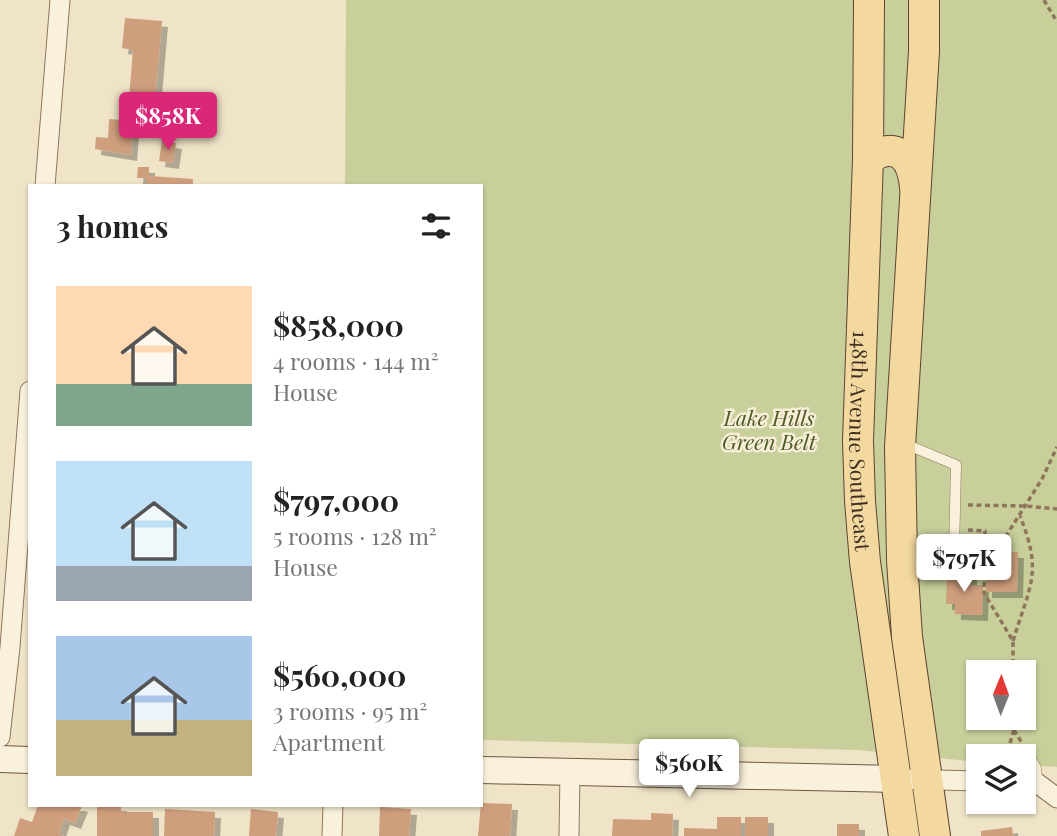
<!DOCTYPE html>
<meta charset="utf-8">
<style>
:root{--surface:#fff;--page:#f2f2f2;--text:#222;--muted:#767676;--accent:#db2777}
body{margin:0;font-family:"Playfair Display",serif;background:var(--page);color:var(--text);height:100vh;display:flex;flex-direction:column;font-size:26px;white-space:nowrap}
*{box-sizing:border-box;margin:0}
p{font-size:23px;color:var(--muted)}
.icon{flex:none;width:38px;height:38px;fill:none;stroke:currentColor;stroke-width:2;stroke-linecap:round;stroke-linejoin:round}
.map{position:relative;flex:1;overflow:hidden}
.panel{position:absolute;left:28px;top:184px;width:455px;height:623px;display:flex;flex-direction:column;background:var(--surface);border-radius:0px;box-shadow:0 2px 5px #0004}
.panel>*{flex:none}
.needle{width:46px;rotate:1deg}
.buttons{position:absolute;left:966px;top:660px;display:grid;gap:14px}
.buttons a{display:grid;place-items:center;width:70px;height:70px;border-radius:0px;background:var(--surface);box-shadow:0 2px 5px #0004;font-size:35px}
.price{position:absolute;translate:-50% -60px;padding:0 16px;border-radius:7px;background:#fff;color:#222;font-size:23px;line-height:46px;filter:drop-shadow(0 2px 4px #0008)}
.price::after{content:'';position:absolute;left:50%;top:42px;width:21px;height:16px;margin-left:-10px;background:inherit;clip-path:polygon(0 0,100% 0,50% 100%)}
.price.active{background:var(--accent);color:#fff}
ul{padding:0;list-style:none}
li{display:flex;align-items:center;gap:21px;height:175px;padding:0 28px}
li span{display:grid;place-items:center;flex:none;width:196px;height:140px;border-radius:0px;color:#555}
li>.icon{margin-inline-start:auto}
span .icon{width:84px;height:84px;fill:#fffc;stroke-width:1}
li b{font-size:30px}
h2{display:flex;justify-content:space-between;align-items:center;height:84px;padding:0 28px;font-size:30px}
.map>svg:first-child{display:block}
.green{fill:#c9cf9b;fill-rule:evenodd}
.building{fill:#cf9f7d;filter:url(#shadow)}
.lines{fill:none;stroke-linecap:round;stroke-linejoin:round}
.lane-casing{stroke:#8d765c;stroke-width:11}
.street-casing{stroke:#8d765c;stroke-width:21}
.secondary-casing{stroke:#6f573f;stroke-width:28}
.primary-casing{stroke:#5b4430;stroke-width:32}
.path{stroke:#8d765c;stroke-width:3.5;stroke-dasharray:5 3.5;stroke-linecap:butt}
.lane{stroke:#faf1dc;stroke-width:10}
.street{stroke:#faf1dc;stroke-width:19}
.secondary{stroke:#faf1dc;stroke-width:26}
.primary{stroke:#f3d9a0;stroke-width:30}
.labels{text-anchor:middle;dominant-baseline:central;stroke-width:5;stroke-linejoin:round;paint-order:stroke}
.park-label{font-size:21px;font-style:italic;fill:#4d5a26;stroke:#f7eed8}
.street-label{font-size:21px;fill:#3d2e20;stroke:#f7eed8}
</style>
<div class="map">
<svg width="1057" height="836" viewBox="0 0 1057 836">
<defs>
<filter id="shadow"><feDropShadow dx="6" dy="6" stdDeviation="0" flood-color="#0004"/></filter>
</defs>
<rect width="100%" height="100%" fill="#f0e4c8"/>
<path class="green" d="M346 0H1057V767L1024 765V756H978V762L858 750 481 740V186H345ZM978 672H1024V718H978Z"/>
<g class="building">
<polygon points="125,18 162,21 155,100 129,98 133,50 122,48"/>
<polygon points="109,119 134,121 131,155 95,149 96,137 108,138"/>
<polygon points="162,141 176,143 173,163 159,161"/>
<polygon points="138,167 149,167 149,179 150,176 193,179 193,186 146,186 146,178 137,178"/>
<polygon points="987,552 1018,552 1017,592 986,592"/>
<polygon points="947,572 971,573 971,585 983,585 982,615 955,614 955,604 946,604"/>
<polygon points="481,803 512,804 510,836 478,836"/>
<polygon points="38,805 79,805 82,806 75,823 64,819 59,834 64,836 14,836 20,818 32,822"/>
<polygon points="97,805 121,805 121,812 153,812 153,836 97,836"/>
<polygon points="380,807 411,809 409,836 379,836"/>
<polygon points="165,809 215,812 214,836 164,836"/>
<polygon points="251,809 278,812 276,836 249,836"/>
<polygon points="651,813 673,814 672,836 612,836 613,819 651,820"/>
<polygon points="717,817 741,817 741,836 684,836 684,828 717,829"/>
<rect x="745" y="817" width="23" height="19"/>
<rect x="837" y="824" width="22" height="12"/>
<polygon points="1012,827 1013,836 981,836 981,831"/>
</g>
<g class="lines">
<defs>
<g id="lane">
<polyline points="904,447 915,448 956,465 954,552"/>
<polyline points="999,756 1023,756"/>
<polyline points="1024,756 1031,759 1036,768 1037,783"/>
</g>
<g id="street">
<polyline points="45,186 60,0"/>
<polyline points="0,737 10,647 30,391"/>
<polyline points="897,779 978,781"/>
<polyline points="1024,782 1037,783 1057,798"/>
<polyline points="332,836 333,805"/>
<polyline points="569,836 570,772"/>
</g>
<g id="secondary">
<polyline points="0,759 30,760"/>
<polyline points="481,770 897,779"/>
</g>
<g id="primary">
<path id="s1" d="M869 0 868 159 858 441 860 501 865 562 904 836"/>
<polyline points="924,0 924,51 900,447 902,560 907,637 935,836"/>
<path d="M868 159C897 140 912 157 915 187"/>
</g>
</defs>
<use href="#lane" class="lane-casing"/>
<use href="#street" class="street-casing"/>
<use href="#secondary" class="secondary-casing"/>
<use href="#primary" class="primary-casing"/>
<g class="path">
<polyline points="1044,0 1057,22"/>
<polyline points="968,505 1026,506 1057,509"/>
<polyline points="968,530 985,531 984,593 1013,641 1013,672"/>
<polyline points="984,543 1001,544 1042,479 1057,447"/>
<path d="M1013 641C1030 585 1043 573 1020 516"/>
<polyline points="1014,730 1022,743"/>
<polyline points="1010,743 1014,730 1013,718"/>
</g>
<use href="#lane" class="lane"/>
<use href="#street" class="street"/>
<use href="#secondary" class="secondary"/>
<use href="#primary" class="primary"/>
</g>
<g class="labels">
<g class="park-label">
<text x="769" y="417">Lake Hills<tspan x="769" dy="24">Green Belt</tspan></text>
</g>
<g class="street-label">
<text stroke="none"><textPath href="#s1" startOffset="441">148th Avenue Southeast</textPath></text>
</g>
</g>
</svg>
<div class="buttons">
<a><svg class="needle" viewBox="-14 -14 28 28"><path d="M0-13l5 13h-10z" fill="#e53935"/><path d="M0 13l5-13h-10z" fill="#767676"/></svg></a>
<a><svg class="icon" aria-label="layers" viewBox="0 0 24 24"><path d="M12 4l9 5-9 5-9-5zM3 14l9 5 9-5"/></svg></a>
</div>
<b class="price active" style="left:168px;top:152px">$858K</b>
<b class="price" style="left:964px;top:594px">$797K</b>
<b class="price" style="left:689px;top:799px">$560K</b>
<section class="panel">
<h2>3 homes<svg class="icon" aria-label="filters" viewBox="0 0 24 24"><path d="M4 7h16M4 17h16"/><circle cx="9" cy="7" r="2"/><circle cx="15" cy="17" r="2"/></svg></h2>
<ul>
<li><span style="background:linear-gradient(#ffd9b3 70%,#7fa58c 0)"><svg class="icon" aria-label="home" viewBox="0 0 24 24"><path d="M3 11l9-7 9 7M6 9v11h12V9"/></svg></span><div><b>$858,000</b><p>4 rooms · 144 m²</p><p>House</p></div></li>
<li><span style="background:linear-gradient(#bfe0f5 75%,#9aa5b1 0)"><svg class="icon" aria-label="home" viewBox="0 0 24 24"><path d="M3 11l9-7 9 7M6 9v11h12V9"/></svg></span><div><b>$797,000</b><p>5 rooms · 128 m²</p><p>House</p></div></li>
<li><span style="background:linear-gradient(#a9c7e8 60%,#c2b280 0)"><svg class="icon" aria-label="home" viewBox="0 0 24 24"><path d="M3 11l9-7 9 7M6 9v11h12V9"/></svg></span><div><b>$560,000</b><p>3 rooms · 95 m²</p><p>Apartment</p></div></li>
</ul>
</section>
</div>
